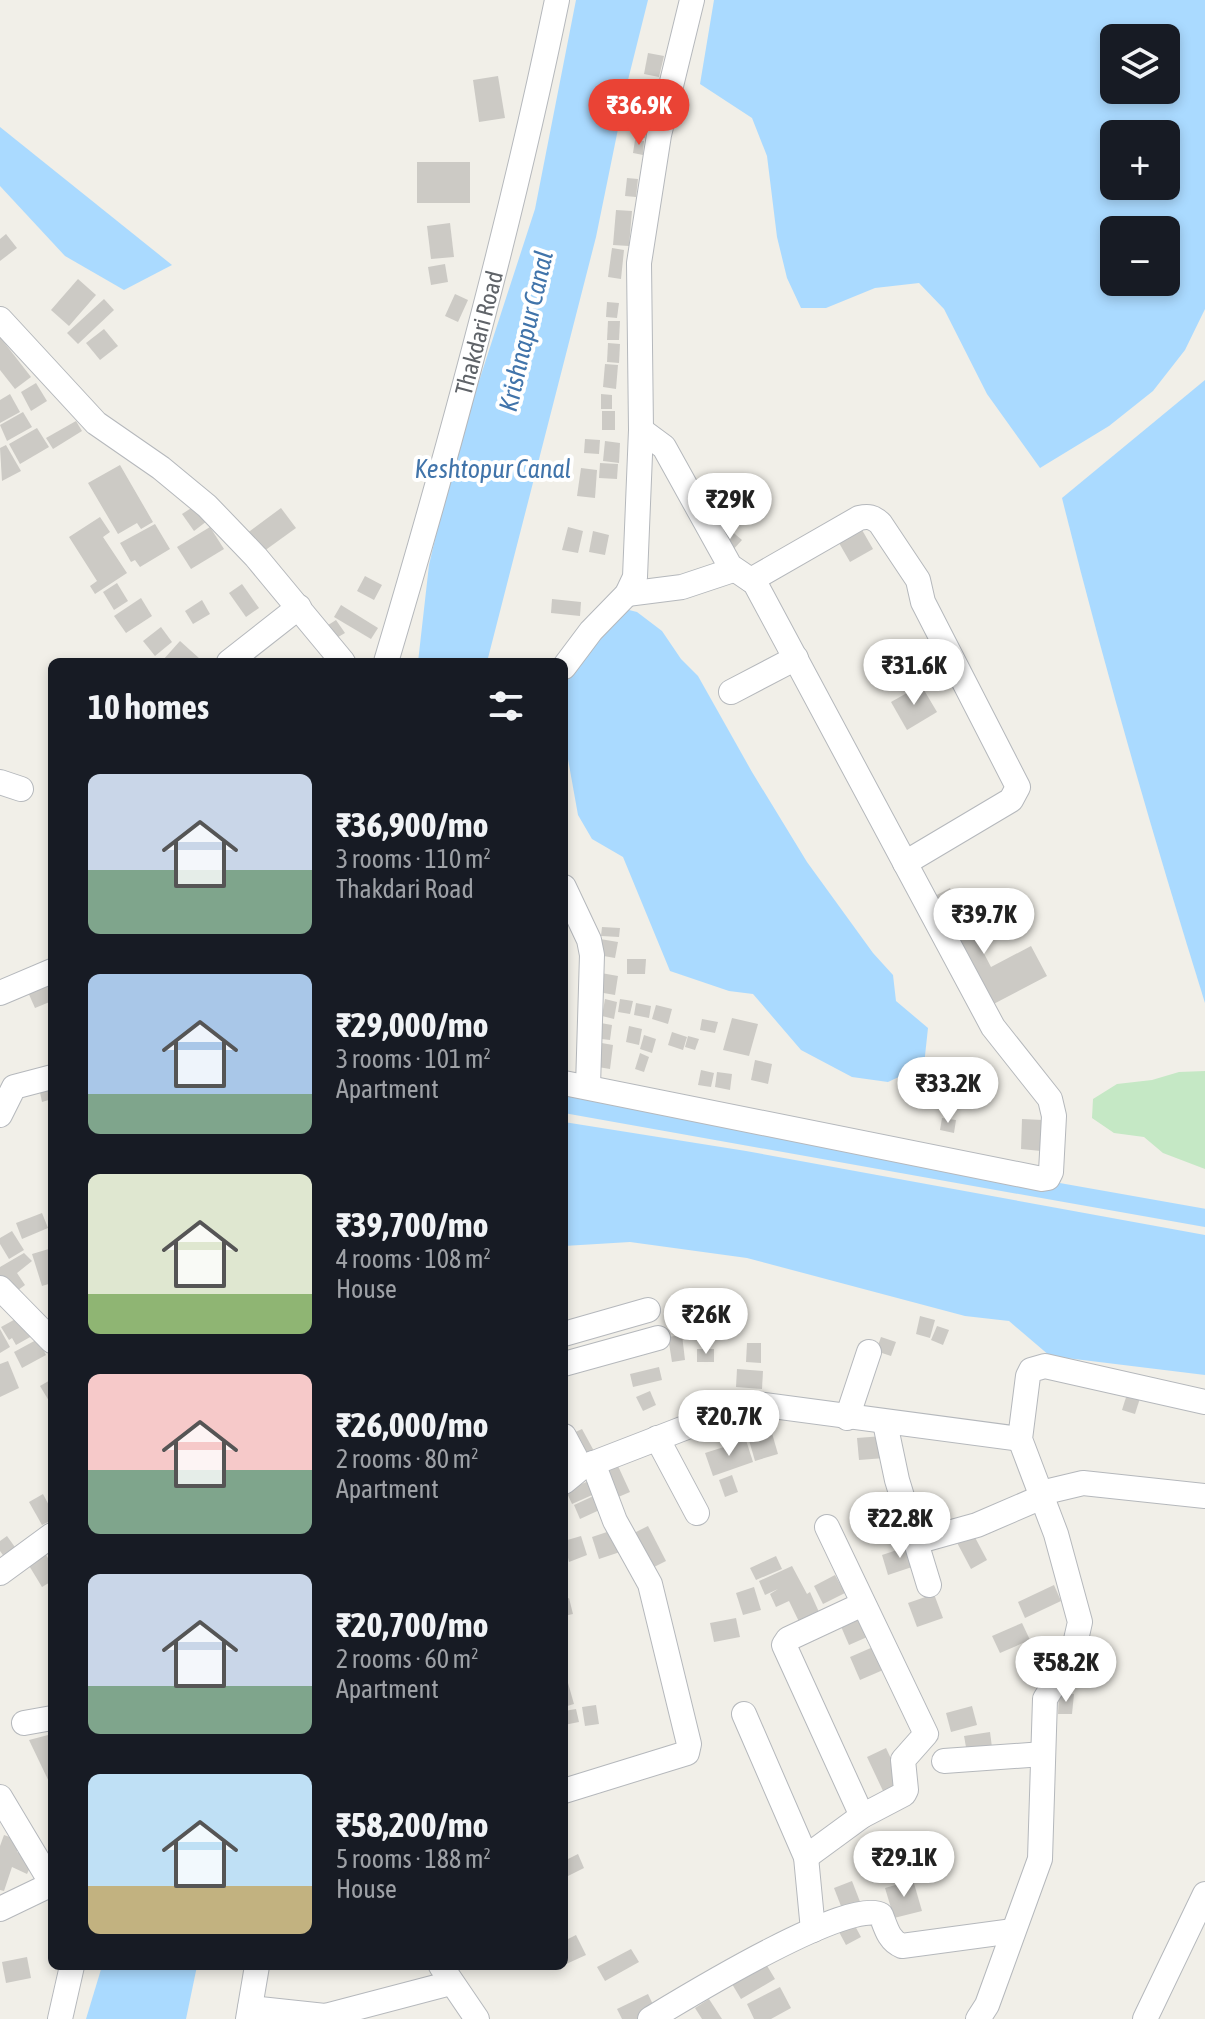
<!DOCTYPE html>
<meta charset="utf-8">
<style>
:root{--surface:#171b24;--page:#20242c;--text:#f1f3f6;--muted:#9ea1a6;--accent:#ea4335}
body{margin:0;font-family:"Asap Condensed",sans-serif;background:var(--page);color:var(--text);height:100vh;display:flex;flex-direction:column;font-size:30px;white-space:nowrap}
*{box-sizing:border-box;margin:0}
p{font-size:26px;color:var(--muted)}
.icon{flex:none;width:44px;height:44px;fill:none;stroke:currentColor;stroke-width:2;stroke-linecap:round;stroke-linejoin:round}
.map{position:relative;flex:1;overflow:hidden}
.drawer{position:absolute;left:48px;top:658px;width:520px;height:1312px;display:flex;flex-direction:column;background:var(--surface);border-radius:12px;box-shadow:0 4px 12px #0003}
.drawer>*{flex:none}
.fabs{position:absolute;left:1100px;top:24px;display:grid;gap:16px}
.fabs a{display:grid;place-items:center;width:80px;height:80px;border-radius:12px;background:var(--surface);box-shadow:0 4px 12px #0003;font-size:40px}
.price{position:absolute;translate:-50% -68px;padding:0 18px;border-radius:28px;background:#fff;color:#222;font-size:26px;line-height:52px;filter:drop-shadow(0 2px 4px #0008)}
.price::after{content:'';position:absolute;left:50%;top:48px;width:24px;height:18px;margin-left:-12px;background:inherit;clip-path:polygon(0 0,100% 0,50% 100%)}
.price.active{background:var(--accent);color:#fff}
ul{padding:0;list-style:none}
li{display:flex;align-items:center;gap:24px;height:200px;padding:0 40px}
li span{display:grid;place-items:center;flex:none;width:224px;height:160px;border-radius:12px;color:#555}
li>.icon{margin-inline-start:auto}
span .icon{width:96px;height:96px;fill:#fffc;stroke-width:1}
li b{font-size:34px}
h2{display:flex;justify-content:space-between;align-items:center;height:96px;padding:0 40px;font-size:34px}
.map>svg:first-child{display:block}
.green{fill:#c5e8c5}
.water{fill:#aadaff;fill-rule:evenodd}
.lines{fill:none;stroke-linecap:round;stroke-linejoin:round}
.canal{stroke:#aadaff;stroke-width:18}
.building{fill:#cccac5}
.minor-casing{stroke:#b5b8bc;stroke-width:26}
.minor{stroke:#fff;stroke-width:24}
.labels{text-anchor:middle;dominant-baseline:central;stroke-width:8;stroke-linejoin:round;paint-order:stroke}
.street-label{font-size:24px;fill:#5f6368;stroke:#fff}
.water-label{font-size:26px;font-style:italic;fill:#4174aa;stroke:#fff}
</style>
<div class="map">
<svg width="1205" height="2019" viewBox="0 0 1205 2019">
<rect width="100%" height="100%" fill="#f1efe8"/>
<polygon class="green" points="1205,1071 1205,1169 1163,1153 1144,1137 1114,1133 1092,1118 1093,1099 1117,1084 1152,1080 1179,1072"/>
<g class="water">
<polygon points="576,0 648,0 628,80 596,237 487,662 418,662 429,565 454,458 535,209"/>
<path d="M714 0H1205V309L1185 350 1153 391 1109 426 1040 468 987 394 944 309 919 283 875 288 826 308H801L787 278 777 237 767 156 752 118 700 84ZM1114 38H1166V90H1114ZM1114 134H1166V186H1114ZM1166 230V282H1114V230Z"/>
<polygon points="0,127 172,265 124,290 65,256 0,186"/>
<path d="M1205 380V1003C1153 836 1104 667 1062 498Z"/>
<polygon points="629,610 637,612 662,631 681,659 698,676 752,772 807,862 873,953 893,975 896,1001 928,1028 924,1065 888,1082 852,1077 801,1050 753,994 729,991 670,971 623,857 592,839 578,815 564,737 564,675 620,615"/>
<polygon points="564,1122 746,1151 1205,1235 1205,1375 1050,1356 1009,1321 965,1316 747,1258 630,1242 564,1246"/>
<polygon points="102,1966 197,1966 186,2019 86,2019"/>
</g>
<g class="lines">
<polyline class="canal" points="564,1104 1205,1218"/>
</g>
<g class="building">
<polygon points="648,53 664,56 659,77 644,74"/>
<polygon points="498,76 505,118 479,122 473,80"/>
<polygon points="636,124 646,125 645,138 635,137"/>
<polygon points="635,140 644,141 643,155 633,153"/>
<rect x="417" y="162" width="53" height="41"/>
<polygon points="627,178 638,179 636,197 625,196"/>
<polygon points="616,210 632,211 629,246 613,245"/>
<polygon points="450,223 454,257 431,259 427,226"/>
<polygon points="6,234 17,248 0,261 0,239"/>
<polygon points="612,248 624,250 621,279 608,277"/>
<polygon points="445,264 448,282 431,285 428,267"/>
<polygon points="78,279 96,295 69,326 51,310"/>
<polygon points="455,294 468,300 458,322 445,316"/>
<polygon points="104,299 114,310 78,344 67,333"/>
<polygon points="607,302 619,303 617,318 606,317"/>
<polygon points="608,321 620,321 619,340 607,340"/>
<polygon points="104,329 118,346 100,360 86,343"/>
<polygon points="0,337 31,377 15,389 0,370"/>
<polygon points="608,343 620,344 619,363 607,362"/>
<polygon points="605,364 618,365 616,389 603,387"/>
<polygon points="36,383 47,401 31,411 21,392"/>
<polygon points="10,394 20,412 0,423 0,400"/>
<polygon points="601,394 612,395 612,409 601,409"/>
<rect x="602" y="411" width="13" height="19"/>
<polygon points="23,412 32,427 7,441 0,425"/>
<polygon points="76,421 82,431 53,449 46,438"/>
<polygon points="37,428 49,447 20,464 9,444"/>
<polygon points="585,439 600,440 599,454 584,453"/>
<polygon points="605,441 620,443 619,463 603,461"/>
<polygon points="6,445 21,471 2,481 0,448"/>
<polygon points="600,463 618,464 617,479 599,478"/>
<polygon points="120,465 153,522 141,529 137,523 118,534 88,483"/>
<polygon points="581,468 597,470 595,498 577,496"/>
<polygon points="196,505 207,521 194,531 182,514"/>
<polygon points="281,508 296,528 260,554 246,534"/>
<polygon points="100,517 110,532 103,537 127,573 95,594 90,586 97,581 69,537"/>
<polygon points="858,523 873,549 850,562 835,536"/>
<polygon points="155,524 170,549 140,567 135,560 131,562 120,543"/>
<polygon points="210,527 224,549 191,569 177,547"/>
<polygon points="568,527 583,531 578,553 562,550"/>
<polygon points="729,529 742,540 731,552 718,542"/>
<polygon points="593,531 609,535 605,555 589,552"/>
<polygon points="365,576 382,585 374,600 357,591"/>
<polygon points="117,583 128,601 114,610 103,592"/>
<polygon points="242,584 259,608 246,617 229,593"/>
<polygon points="141,598 152,616 126,633 114,616"/>
<polygon points="552,599 581,602 580,616 551,613"/>
<polygon points="202,600 210,614 193,624 185,611"/>
<polygon points="341,605 378,628 371,639 334,617"/>
<polygon points="336,620 345,633 333,640 325,627"/>
<polygon points="161,627 172,642 155,656 143,641"/>
<polygon points="180,641 200,659 197,662 166,662 163,660"/>
<polygon points="921,685 937,712 907,730 891,702"/>
<polygon points="950,888 991,967 1031,946 1047,976 984,1009 927,900"/>
<polygon points="602,927 620,928 619,937 601,936"/>
<polygon points="600,939 618,942 615,958 598,955"/>
<polygon points="627,959 646,959 645,974 627,974"/>
<polygon points="601,973 618,976 615,995 598,992"/>
<polygon points="46,981 52,1001 35,1008 27,990"/>
<polygon points="605,999 617,1002 614,1019 602,1016"/>
<polygon points="620,999 633,1001 630,1014 618,1012"/>
<polygon points="636,1003 651,1006 649,1018 634,1015"/>
<polygon points="656,1005 672,1009 668,1024 652,1019"/>
<polygon points="732,1018 758,1024 749,1056 723,1050"/>
<polygon points="702,1019 718,1022 715,1033 700,1030"/>
<polygon points="595,1022 612,1025 610,1040 593,1038"/>
<polygon points="629,1026 642,1029 639,1045 626,1042"/>
<polygon points="672,1032 687,1037 683,1050 668,1045"/>
<polygon points="644,1035 656,1039 652,1053 640,1049"/>
<polygon points="688,1036 699,1039 695,1050 685,1047"/>
<polygon points="596,1042 613,1045 610,1069 592,1066"/>
<polygon points="640,1053 649,1057 644,1072 635,1069"/>
<polygon points="755,1060 772,1064 768,1084 751,1080"/>
<polygon points="701,1070 714,1073 711,1087 698,1085"/>
<polygon points="717,1072 732,1074 730,1090 715,1087"/>
<polygon points="957,1072 987,1075 984,1101 955,1098"/>
<polygon points="52,1080 52,1099 42,1102 38,1083"/>
<polygon points="942,1118 956,1120 954,1133 940,1130"/>
<polygon points="1022,1119 1043,1120 1041,1151 1021,1149"/>
<polygon points="42,1213 48,1228 22,1239 16,1223"/>
<polygon points="12,1231 24,1250 9,1259 0,1244 0,1238"/>
<polygon points="52,1248 52,1266 48,1267 52,1283 42,1286 32,1254"/>
<polygon points="24,1253 32,1261 17,1273 25,1285 10,1296 0,1282 0,1267"/>
<polygon points="21,1316 32,1336 16,1345 12,1338 9,1340 1,1327"/>
<polygon points="920,1316 935,1320 930,1338 916,1334"/>
<polygon points="937,1326 949,1330 943,1345 931,1340"/>
<polygon points="0,1329 10,1347 0,1353"/>
<polygon points="682,1335 685,1360 672,1362 668,1337"/>
<polygon points="881,1337 896,1342 891,1356 876,1351"/>
<polygon points="38,1339 46,1355 22,1368 14,1352"/>
<polygon points="747,1343 761,1343 761,1363 746,1362"/>
<rect x="697" y="1349" width="17" height="13"/>
<polygon points="8,1361 19,1388 0,1397 0,1364"/>
<polygon points="659,1367 662,1380 633,1387 630,1374"/>
<polygon points="737,1369 763,1371 762,1389 736,1387"/>
<polygon points="52,1379 52,1406 40,1386"/>
<polygon points="650,1391 656,1405 643,1411 636,1397"/>
<polygon points="1128,1391 1141,1395 1135,1414 1122,1410"/>
<polygon points="767,1416 778,1454 755,1461 744,1423"/>
<polygon points="582,1429 594,1451 581,1458 569,1435"/>
<polygon points="883,1436 885,1458 859,1460 857,1438"/>
<polygon points="746,1440 753,1462 713,1476 705,1453"/>
<polygon points="618,1466 630,1492 616,1498 605,1473"/>
<polygon points="732,1475 738,1492 725,1497 719,1480"/>
<polygon points="593,1479 599,1492 572,1504 566,1491"/>
<polygon points="600,1493 606,1507 580,1519 574,1505"/>
<polygon points="43,1494 52,1511 52,1520 42,1525 29,1502"/>
<polygon points="648,1526 666,1561 648,1570 630,1535"/>
<polygon points="970,1528 987,1560 971,1569 954,1537"/>
<polygon points="616,1529 623,1551 599,1559 592,1537"/>
<polygon points="7,1536 17,1550 5,1558 0,1551 0,1541"/>
<polygon points="581,1536 587,1555 569,1562 564,1541"/>
<polygon points="912,1545 918,1565 888,1575 882,1555"/>
<polygon points="42,1548 52,1565 52,1581 42,1587 25,1559"/>
<polygon points="776,1556 782,1569 756,1580 750,1568"/>
<polygon points="792,1566 807,1594 810,1592 823,1621 803,1630 789,1601 776,1607 770,1594 778,1589 765,1595 759,1581"/>
<polygon points="835,1575 845,1593 823,1604 814,1586"/>
<polygon points="1054,1585 1061,1601 1025,1618 1018,1602"/>
<polygon points="754,1587 761,1610 743,1615 736,1593"/>
<polygon points="934,1594 943,1618 917,1627 908,1603"/>
<polygon points="569,1598 573,1614 564,1616 564,1600"/>
<polygon points="863,1611 874,1634 849,1645 839,1622"/>
<polygon points="736,1618 740,1637 714,1642 710,1623"/>
<polygon points="1022,1623 1030,1640 1000,1653 992,1636"/>
<polygon points="880,1644 890,1667 860,1680 850,1657"/>
<polygon points="564,1669 574,1704 564,1707"/>
<polygon points="1059,1693 1074,1694 1072,1714 1058,1714"/>
<polygon points="596,1705 599,1724 585,1726 582,1707"/>
<polygon points="972,1706 977,1725 951,1732 946,1713"/>
<polygon points="576,1709 579,1722 564,1725 564,1711"/>
<polygon points="990,1732 993,1755 968,1758 964,1736"/>
<polygon points="52,1734 52,1788 29,1740"/>
<polygon points="886,1748 903,1784 884,1793 867,1757"/>
<polygon points="4,1835 21,1841 17,1852 34,1859 27,1874 12,1867 4,1891 0,1890 0,1846"/>
<polygon points="578,1854 584,1868 564,1878 564,1861"/>
<polygon points="913,1880 922,1911 894,1918 885,1888"/>
<polygon points="852,1881 864,1912 846,1919 834,1888"/>
<polygon points="854,1924 861,1937 846,1945 839,1932"/>
<polygon points="576,1935 586,1955 564,1965 564,1941"/>
<polygon points="631,1949 639,1962 605,1981 597,1967"/>
<polygon points="27,1957 31,1978 6,1983 2,1962"/>
<polygon points="766,1964 775,1979 741,1999 732,1984"/>
<polygon points="780,1987 791,2008 771,2019 754,2019 747,2004"/>
<polygon points="648,1994 657,2013 645,2019 622,2019 617,2009"/>
<polygon points="709,1999 722,2019 702,2019 695,2008"/>
</g>
<g class="lines">
<defs>
<g id="minor">
<polyline points="0,319 96,423 161,468 207,506 256,557 343,662"/>
<path d="M751 580 859 518C869 516 873 517 880 523L918 580 923 602 1018 787 1011 800 905 863"/>
<polyline points="627,594 682,587 733,570"/>
<polyline points="229,662 299,607"/>
<path id="s1" d="M386 662C451 444 511 223 557 0"/>
<polyline points="564,667 591,631 627,594 635,577 641,430 639,263 659,135 692,0"/>
<polyline points="731,692 796,658"/>
<polyline points="0,782 21,789"/>
<polyline points="564,887 589,940 592,955 588,1086"/>
<polyline points="0,993 52,971"/>
<polyline points="564,1083 1042,1179 1048,1178 1051,1172 1054,1116 1050,1099 993,1027 755,583 730,566 664,447 641,430"/>
<polyline points="0,1115 14,1087 52,1077"/>
<polyline points="0,1288 52,1341"/>
<polyline points="564,1334 648,1310"/>
<polyline points="564,1364 658,1338"/>
<polyline points="847,1418 869,1352"/>
<polyline points="885,1423 897,1480 929,1585"/>
<polyline points="564,1436 581,1468"/>
<polyline points="657,1438 697,1513"/>
<polyline points="564,1482 581,1468 749,1403 1020,1439"/>
<polyline points="1041,1493 1083,1483 1205,1496"/>
<polyline points="916,1542 977,1525 1042,1497"/>
<polyline points="0,1573 52,1535"/>
<polyline points="744,1714 806,1857 813,1930"/>
<polyline points="24,1723 52,1718"/>
<polyline points="944,1761 1043,1754"/>
<polyline points="564,1791 687,1753 689,1744 650,1584 615,1521 593,1463"/>
<polyline points="0,1797 52,1884"/>
<polyline points="862,1816 784,1645 788,1639 863,1604"/>
<polyline points="806,1857 862,1816 904,1794 906,1790 903,1760 926,1734 827,1527"/>
<polyline points="0,1909 52,1884"/>
<polyline points="441,1966 477,2019"/>
<polyline points="250,2008 325,2016 451,1983"/>
<polyline points="60,2019 72,1966"/>
<polyline points="248,2019 257,1966"/>
<path d="M650 2019C683 1999 851 1896 881 1915 886 1928 889 1941 902 1946L1013 1931"/>
<polyline points="978,2019 987,2005 1040,1859 1045,1699 1073,1653 1080,1622 1056,1534 1020,1439 1028,1376 1031,1370 1045,1366 1205,1402"/>
<polyline points="1145,2019 1205,1894"/>
</g>
</defs>
<use href="#minor" class="minor-casing"/>
<use href="#minor" class="minor"/>
</g>
<g class="labels">
<g class="street-label">
<text stroke="none"><textPath href="#s1" startOffset="342">Thakdari Road</textPath></text>
</g>
<g class="water-label">
<text transform="translate(526 331) rotate(-77)">Krishnapur Canal</text>
<text x="493" y="469">Keshtopur Canal</text>
</g>
</g>
</svg>
<div class="fabs">
<a><svg class="icon" aria-label="layers" viewBox="0 0 24 24"><path d="M12 4l9 5-9 5-9-5zM3 14l9 5 9-5"/></svg></a>
<a>+</a>
<a>−</a>
</div>
<b class="price active" style="left:639px;top:147px">₹36.9K</b>
<b class="price" style="left:730px;top:541px">₹29K</b>
<b class="price" style="left:914px;top:707px">₹31.6K</b>
<b class="price" style="left:984px;top:956px">₹39.7K</b>
<b class="price" style="left:948px;top:1125px">₹33.2K</b>
<b class="price" style="left:706px;top:1356px">₹26K</b>
<b class="price" style="left:729px;top:1458px">₹20.7K</b>
<b class="price" style="left:900px;top:1560px">₹22.8K</b>
<b class="price" style="left:1066px;top:1704px">₹58.2K</b>
<b class="price" style="left:904px;top:1899px">₹29.1K</b>
<section class="drawer">
<h2>10 homes<svg class="icon" aria-label="filters" viewBox="0 0 24 24"><path d="M4 7h16M4 17h16"/><circle cx="9" cy="7" r="2"/><circle cx="15" cy="17" r="2"/></svg></h2>
<ul>
<li><span style="background:linear-gradient(#c9d6e8 60%,#7fa58c 0)"><svg class="icon" aria-label="home" viewBox="0 0 24 24"><path d="M3 11l9-7 9 7M6 9v11h12V9"/></svg></span><div><b>₹36,900/mo</b><p>3 rooms · 110 m²</p><p>Thakdari Road</p></div></li>
<li><span style="background:linear-gradient(#a9c7e8 75%,#7fa58c 0)"><svg class="icon" aria-label="home" viewBox="0 0 24 24"><path d="M3 11l9-7 9 7M6 9v11h12V9"/></svg></span><div><b>₹29,000/mo</b><p>3 rooms · 101 m²</p><p>Apartment</p></div></li>
<li><span style="background:linear-gradient(#dfe7d0 75%,#8fb573 0)"><svg class="icon" aria-label="home" viewBox="0 0 24 24"><path d="M3 11l9-7 9 7M6 9v11h12V9"/></svg></span><div><b>₹39,700/mo</b><p>4 rooms · 108 m²</p><p>House</p></div></li>
<li><span style="background:linear-gradient(#f6c9c9 60%,#7fa58c 0)"><svg class="icon" aria-label="home" viewBox="0 0 24 24"><path d="M3 11l9-7 9 7M6 9v11h12V9"/></svg></span><div><b>₹26,000/mo</b><p>2 rooms · 80 m²</p><p>Apartment</p></div></li>
<li><span style="background:linear-gradient(#c9d6e8 70%,#7fa58c 0)"><svg class="icon" aria-label="home" viewBox="0 0 24 24"><path d="M3 11l9-7 9 7M6 9v11h12V9"/></svg></span><div><b>₹20,700/mo</b><p>2 rooms · 60 m²</p><p>Apartment</p></div></li>
<li><span style="background:linear-gradient(#bfe0f5 70%,#c2b280 0)"><svg class="icon" aria-label="home" viewBox="0 0 24 24"><path d="M3 11l9-7 9 7M6 9v11h12V9"/></svg></span><div><b>₹58,200/mo</b><p>5 rooms · 188 m²</p><p>House</p></div></li>
</ul>
</section>
</div>
